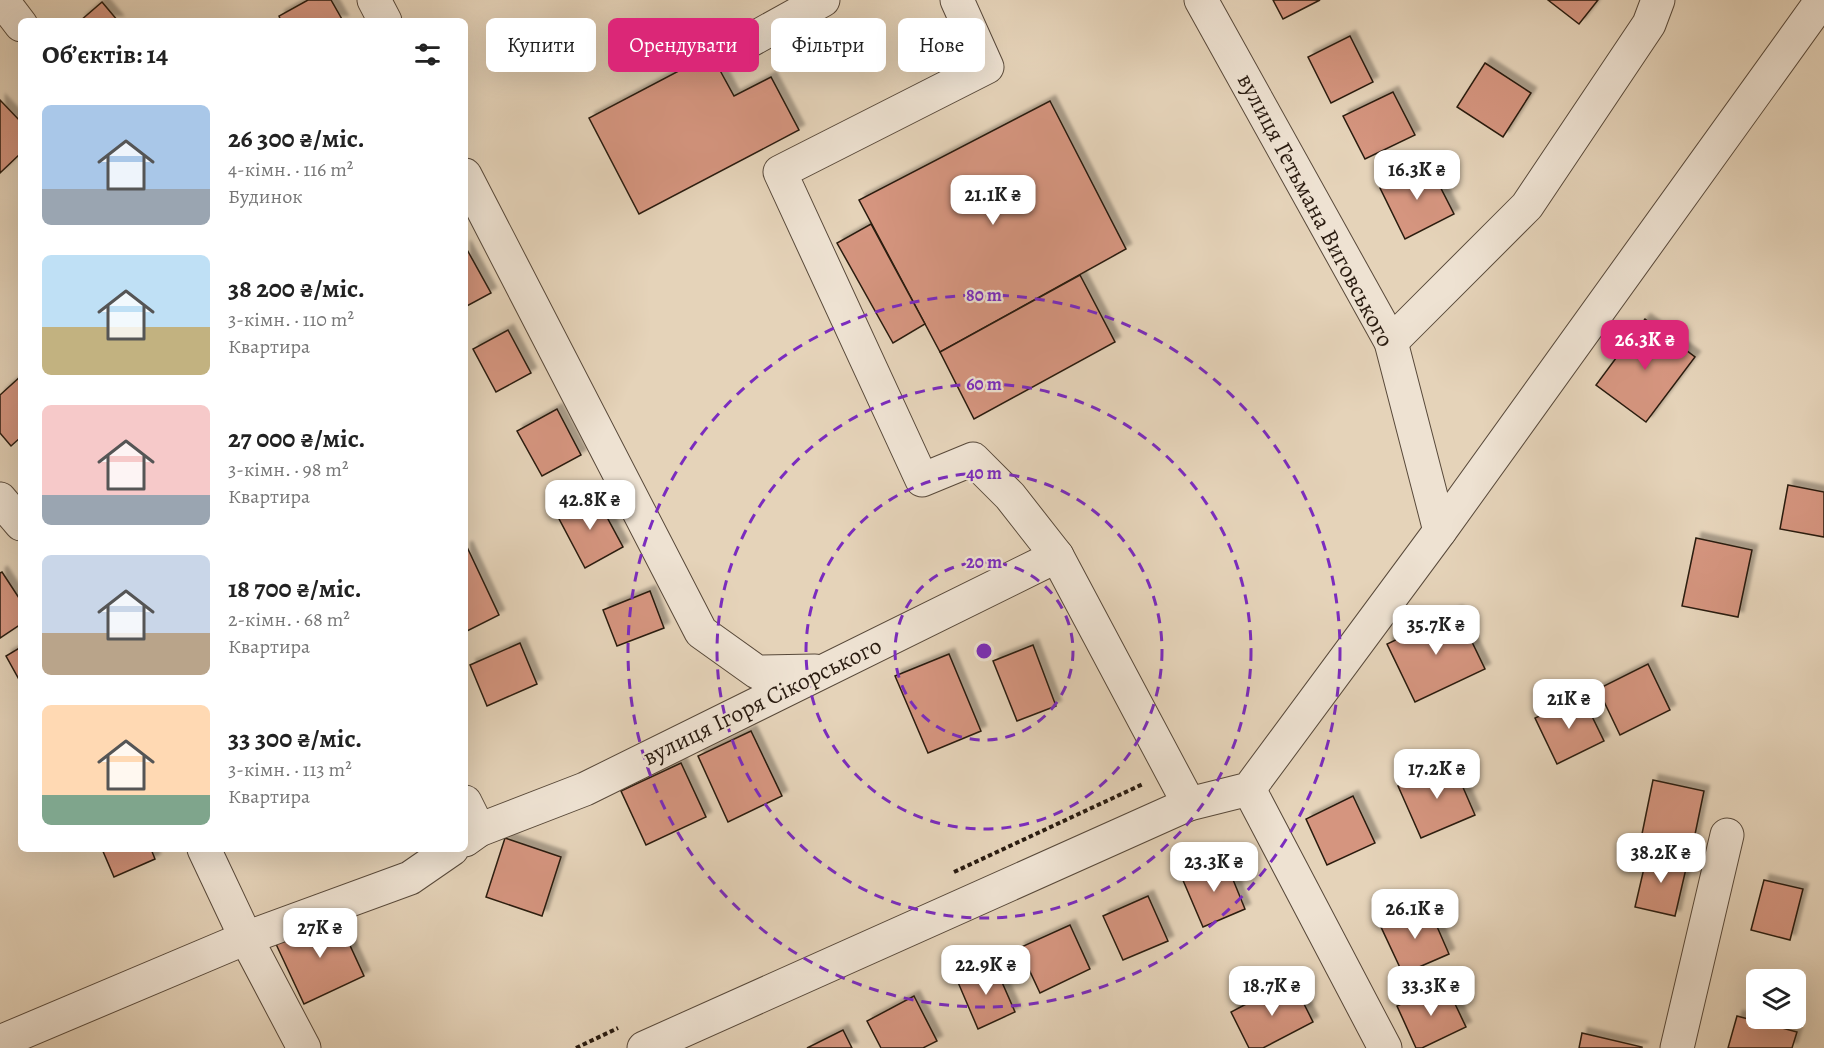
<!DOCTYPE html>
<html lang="uk">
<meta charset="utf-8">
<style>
:root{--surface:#fff;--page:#f6f6f6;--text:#222;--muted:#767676;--accent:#db2777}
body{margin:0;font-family:Alegreya,serif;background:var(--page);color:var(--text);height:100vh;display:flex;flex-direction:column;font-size:22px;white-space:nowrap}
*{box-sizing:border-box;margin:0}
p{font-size:20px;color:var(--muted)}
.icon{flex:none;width:33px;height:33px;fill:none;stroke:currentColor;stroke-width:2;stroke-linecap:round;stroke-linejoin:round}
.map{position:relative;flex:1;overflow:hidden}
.side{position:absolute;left:18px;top:18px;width:450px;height:834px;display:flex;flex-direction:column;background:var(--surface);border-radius:9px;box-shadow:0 6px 24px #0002}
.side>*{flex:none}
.banner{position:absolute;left:486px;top:18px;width:570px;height:54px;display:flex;gap:12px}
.fabs{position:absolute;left:1746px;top:969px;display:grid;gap:12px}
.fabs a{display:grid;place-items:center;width:60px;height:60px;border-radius:9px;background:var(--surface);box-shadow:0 6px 24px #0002;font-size:30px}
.price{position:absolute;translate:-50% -51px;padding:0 14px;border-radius:12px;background:#fff;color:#222;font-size:20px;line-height:39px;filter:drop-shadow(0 2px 3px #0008)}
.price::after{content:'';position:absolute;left:50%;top:36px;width:18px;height:14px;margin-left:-9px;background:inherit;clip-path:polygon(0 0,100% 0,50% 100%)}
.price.selected{background:var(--accent);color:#fff}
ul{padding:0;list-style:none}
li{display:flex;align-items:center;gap:18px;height:150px;padding:0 24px}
li span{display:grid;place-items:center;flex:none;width:168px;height:120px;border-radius:9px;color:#555}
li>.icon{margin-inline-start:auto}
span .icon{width:72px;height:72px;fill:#fffc;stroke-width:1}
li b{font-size:26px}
h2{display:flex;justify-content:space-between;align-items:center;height:72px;padding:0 24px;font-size:26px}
.pill{padding:0 21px;border-radius:9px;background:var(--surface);box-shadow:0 6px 24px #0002;font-size:21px;line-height:54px}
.pill.selected{background:var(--accent);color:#fff}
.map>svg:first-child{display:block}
.building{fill:#d5957f;stroke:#291b10;stroke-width:1.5;filter:url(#shadow)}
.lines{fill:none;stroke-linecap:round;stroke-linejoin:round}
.minor-casing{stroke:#58493a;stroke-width:35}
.path{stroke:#291b10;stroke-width:4;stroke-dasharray:4.5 3;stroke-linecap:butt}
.minor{stroke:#eee2d2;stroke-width:33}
.ring{fill:none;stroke:#7b2cbf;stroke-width:3;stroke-dasharray:10 8}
.labels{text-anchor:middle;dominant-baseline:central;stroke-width:4.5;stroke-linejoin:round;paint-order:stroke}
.street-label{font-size:24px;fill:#291b10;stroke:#eee2d2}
.centre{fill:#7b2cbf;stroke:#eee2d2;stroke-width:3}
.ring-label{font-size:18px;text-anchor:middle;font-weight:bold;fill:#7b2cbf;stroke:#eee2d2;stroke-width:4.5;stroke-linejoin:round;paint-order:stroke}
</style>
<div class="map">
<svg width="1824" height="1048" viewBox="0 0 1824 1048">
<defs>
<filter id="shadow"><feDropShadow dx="5.5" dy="-5.5" stdDeviation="1.5" flood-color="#0004"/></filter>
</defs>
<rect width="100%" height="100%" fill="#e5d3b9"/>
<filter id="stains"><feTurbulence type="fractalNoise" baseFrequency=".00333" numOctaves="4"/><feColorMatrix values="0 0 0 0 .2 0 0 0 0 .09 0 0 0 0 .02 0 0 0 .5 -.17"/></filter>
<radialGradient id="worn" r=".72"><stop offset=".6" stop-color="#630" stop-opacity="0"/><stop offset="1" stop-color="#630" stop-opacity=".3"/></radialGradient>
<g class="building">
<polygon points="308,0 331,0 343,21 281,21 279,16"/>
<polygon points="1273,0 1320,0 1283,19"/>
<polygon points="1548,0 1598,0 1579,24"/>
<polygon points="102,2 118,21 80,21"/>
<polygon points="1350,36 1373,82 1331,103 1308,57"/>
<polygon points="711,54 734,96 771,77 799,130 639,214 589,118"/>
<polygon points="1485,63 1531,93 1503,137 1457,107"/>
<polygon points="1393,92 1415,135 1365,159 1343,116"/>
<polygon points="0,100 21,122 21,153 0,173"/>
<polygon points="1050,101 1126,249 940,352 859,200"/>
<polygon points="1428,163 1454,214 1405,239 1380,188"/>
<polygon points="871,224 925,324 893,343 837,243"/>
<polygon points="465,246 491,293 465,307"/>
<polygon points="1080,275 1115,342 974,419 940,352"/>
<polygon points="1645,319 1695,357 1646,422 1596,385"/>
<polygon points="508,330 531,373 496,392 473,349"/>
<polygon points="21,376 21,437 11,446 0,433 0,395"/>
<polygon points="557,409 581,455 542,476 517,431"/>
<polygon points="1788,485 1824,492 1824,537 1780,529"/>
<polygon points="595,495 623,547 585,568 557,515"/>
<polygon points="1696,538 1752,550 1738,617 1682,606"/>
<polygon points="467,547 499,615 465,632 465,548"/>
<polygon points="2,572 21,601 21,624 0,638 0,573"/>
<polygon points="650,591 664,628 617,646 603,610"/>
<polygon points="1457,611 1485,669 1415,702 1387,644"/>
<polygon points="520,643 537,684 487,706 470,665"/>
<polygon points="1033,645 1056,706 1017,721 993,661"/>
<polygon points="21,647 21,683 6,656"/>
<polygon points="949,654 981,731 928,753 895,676"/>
<polygon points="1648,664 1670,710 1620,735 1598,689"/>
<polygon points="1582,696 1604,741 1557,764 1535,718"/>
<polygon points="751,731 782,796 728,822 698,756"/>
<polygon points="1452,762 1475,815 1421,838 1398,786"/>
<polygon points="681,763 706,817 646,845 621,791"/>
<polygon points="1653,780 1704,791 1693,844 1642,834"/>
<polygon points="1353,796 1375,843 1327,865 1306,819"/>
<polygon points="505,838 561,857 542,916 486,897"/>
<polygon points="102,849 151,849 155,859 114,877"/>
<polygon points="1648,851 1688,860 1675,916 1635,907"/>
<polygon points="1225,860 1245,909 1203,927 1182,878"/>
<polygon points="1764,880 1803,889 1790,940 1751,930"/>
<polygon points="1148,896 1168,941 1123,960 1103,916"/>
<polygon points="1428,906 1449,954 1403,974 1381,927"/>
<polygon points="336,915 364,976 304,1004 275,942"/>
<polygon points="1070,925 1090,969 1040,993 1019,948"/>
<polygon points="994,964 1015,1012 978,1029 957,980"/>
<polygon points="1292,980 1313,1022 1263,1048 1249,1048 1231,1012"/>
<polygon points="1445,983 1466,1027 1422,1048 1416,1048 1397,1006"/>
<polygon points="914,996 937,1041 923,1048 881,1048 867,1021"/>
<polygon points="1737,1016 1797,1032 1792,1048 1728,1048"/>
<polygon points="843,1030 852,1048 807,1048"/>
<polygon points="1582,1033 1642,1047 1642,1048 1579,1048"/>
</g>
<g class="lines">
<defs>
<g id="minor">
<polyline points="2,0 21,25"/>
<polyline points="374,0 385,21"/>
<polyline points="957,0 987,67 780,172 922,480 973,459 1010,496 1057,556 1189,804"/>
<polyline points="1201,0 1391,342 1440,531"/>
<polyline points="731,51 823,0"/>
<polyline points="465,175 701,632 757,672 815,671"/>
<polyline points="1391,342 1527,206 1649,24 1658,0"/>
<polyline points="0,499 21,524"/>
<polyline points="1249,789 1385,1048"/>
<polyline points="465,802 479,830"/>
<polyline points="465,840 479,830 585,789 1057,556"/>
<polyline points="204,849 246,938 304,1048"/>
<polyline points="0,1042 246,938 410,878 452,849"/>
<polyline points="644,1048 1189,804 1249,789 1440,531 1822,0"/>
<polyline points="1677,1048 1727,835"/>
</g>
</defs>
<use href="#minor" class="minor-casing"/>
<g class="path">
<polyline points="954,872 1143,784"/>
<polyline points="576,1048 618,1028"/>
</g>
<use href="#minor" class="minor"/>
</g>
<g class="ring">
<circle cx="984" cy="651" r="89"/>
<circle cx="984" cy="651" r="178"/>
<circle cx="984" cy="651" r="267"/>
<circle cx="984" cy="651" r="356"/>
</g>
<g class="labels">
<g class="street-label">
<text transform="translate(1316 210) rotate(62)">вулиця Гетьмана Виговського</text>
<text transform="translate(762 701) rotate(-26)">вулиця Ігоря Сікорського</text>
</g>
</g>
<circle cx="984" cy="651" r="9" class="centre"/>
<g class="ring-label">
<text x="984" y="301">80 m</text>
<text x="984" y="390">60 m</text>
<text x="984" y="479">40 m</text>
<text x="984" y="568">20 m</text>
</g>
<rect width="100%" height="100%" filter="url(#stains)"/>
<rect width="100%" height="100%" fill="url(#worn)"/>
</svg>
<div class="fabs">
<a><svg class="icon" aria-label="layers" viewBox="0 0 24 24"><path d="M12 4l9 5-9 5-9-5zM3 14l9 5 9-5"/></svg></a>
</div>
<b class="price" style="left:1417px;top:201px">16.3K ₴</b>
<b class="price" style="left:993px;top:226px">21.1K ₴</b>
<b class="price selected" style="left:1645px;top:371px">26.3K ₴</b>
<b class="price" style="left:590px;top:531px">42.8K ₴</b>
<b class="price" style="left:1436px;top:656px">35.7K ₴</b>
<b class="price" style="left:1569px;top:730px">21K ₴</b>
<b class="price" style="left:1437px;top:800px">17.2K ₴</b>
<b class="price" style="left:1661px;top:884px">38.2K ₴</b>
<b class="price" style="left:1214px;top:893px">23.3K ₴</b>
<b class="price" style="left:1415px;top:940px">26.1K ₴</b>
<b class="price" style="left:320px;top:959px">27K ₴</b>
<b class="price" style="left:986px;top:996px">22.9K ₴</b>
<b class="price" style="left:1272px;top:1017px">18.7K ₴</b>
<b class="price" style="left:1431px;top:1017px">33.3K ₴</b>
<div class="banner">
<a class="pill">Купити</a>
<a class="pill selected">Орендувати</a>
<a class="pill">Фільтри</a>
<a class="pill">Нове</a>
</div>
<section class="side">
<h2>Об’єктів: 14<svg class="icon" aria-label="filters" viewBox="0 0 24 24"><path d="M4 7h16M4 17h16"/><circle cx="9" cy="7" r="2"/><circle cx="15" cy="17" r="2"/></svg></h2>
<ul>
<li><span style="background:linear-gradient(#a9c7e8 70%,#9aa5b1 0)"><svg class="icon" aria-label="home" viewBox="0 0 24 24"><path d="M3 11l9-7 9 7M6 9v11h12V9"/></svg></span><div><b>26 300 ₴/міс.</b><p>4-кімн. · 116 m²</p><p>Будинок</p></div></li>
<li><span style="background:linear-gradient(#bfe0f5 60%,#c2b280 0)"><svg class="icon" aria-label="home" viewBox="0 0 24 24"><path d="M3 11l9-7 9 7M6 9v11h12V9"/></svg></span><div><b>38 200 ₴/міс.</b><p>3-кімн. · 110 m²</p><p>Квартира</p></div></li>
<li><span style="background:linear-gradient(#f6c9c9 75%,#9aa5b1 0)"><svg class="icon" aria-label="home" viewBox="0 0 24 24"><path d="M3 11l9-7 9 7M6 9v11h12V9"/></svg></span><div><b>27 000 ₴/міс.</b><p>3-кімн. · 98 m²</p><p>Квартира</p></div></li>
<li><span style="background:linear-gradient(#c9d6e8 65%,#b9a48a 0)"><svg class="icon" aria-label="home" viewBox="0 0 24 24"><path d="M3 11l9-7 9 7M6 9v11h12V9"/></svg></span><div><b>18 700 ₴/міс.</b><p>2-кімн. · 68 m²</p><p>Квартира</p></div></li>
<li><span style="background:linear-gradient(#ffd9b3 75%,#7fa58c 0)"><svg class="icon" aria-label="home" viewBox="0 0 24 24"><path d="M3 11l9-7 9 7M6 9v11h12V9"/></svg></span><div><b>33 300 ₴/міс.</b><p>3-кімн. · 113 m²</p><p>Квартира</p></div></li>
</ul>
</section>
</div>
